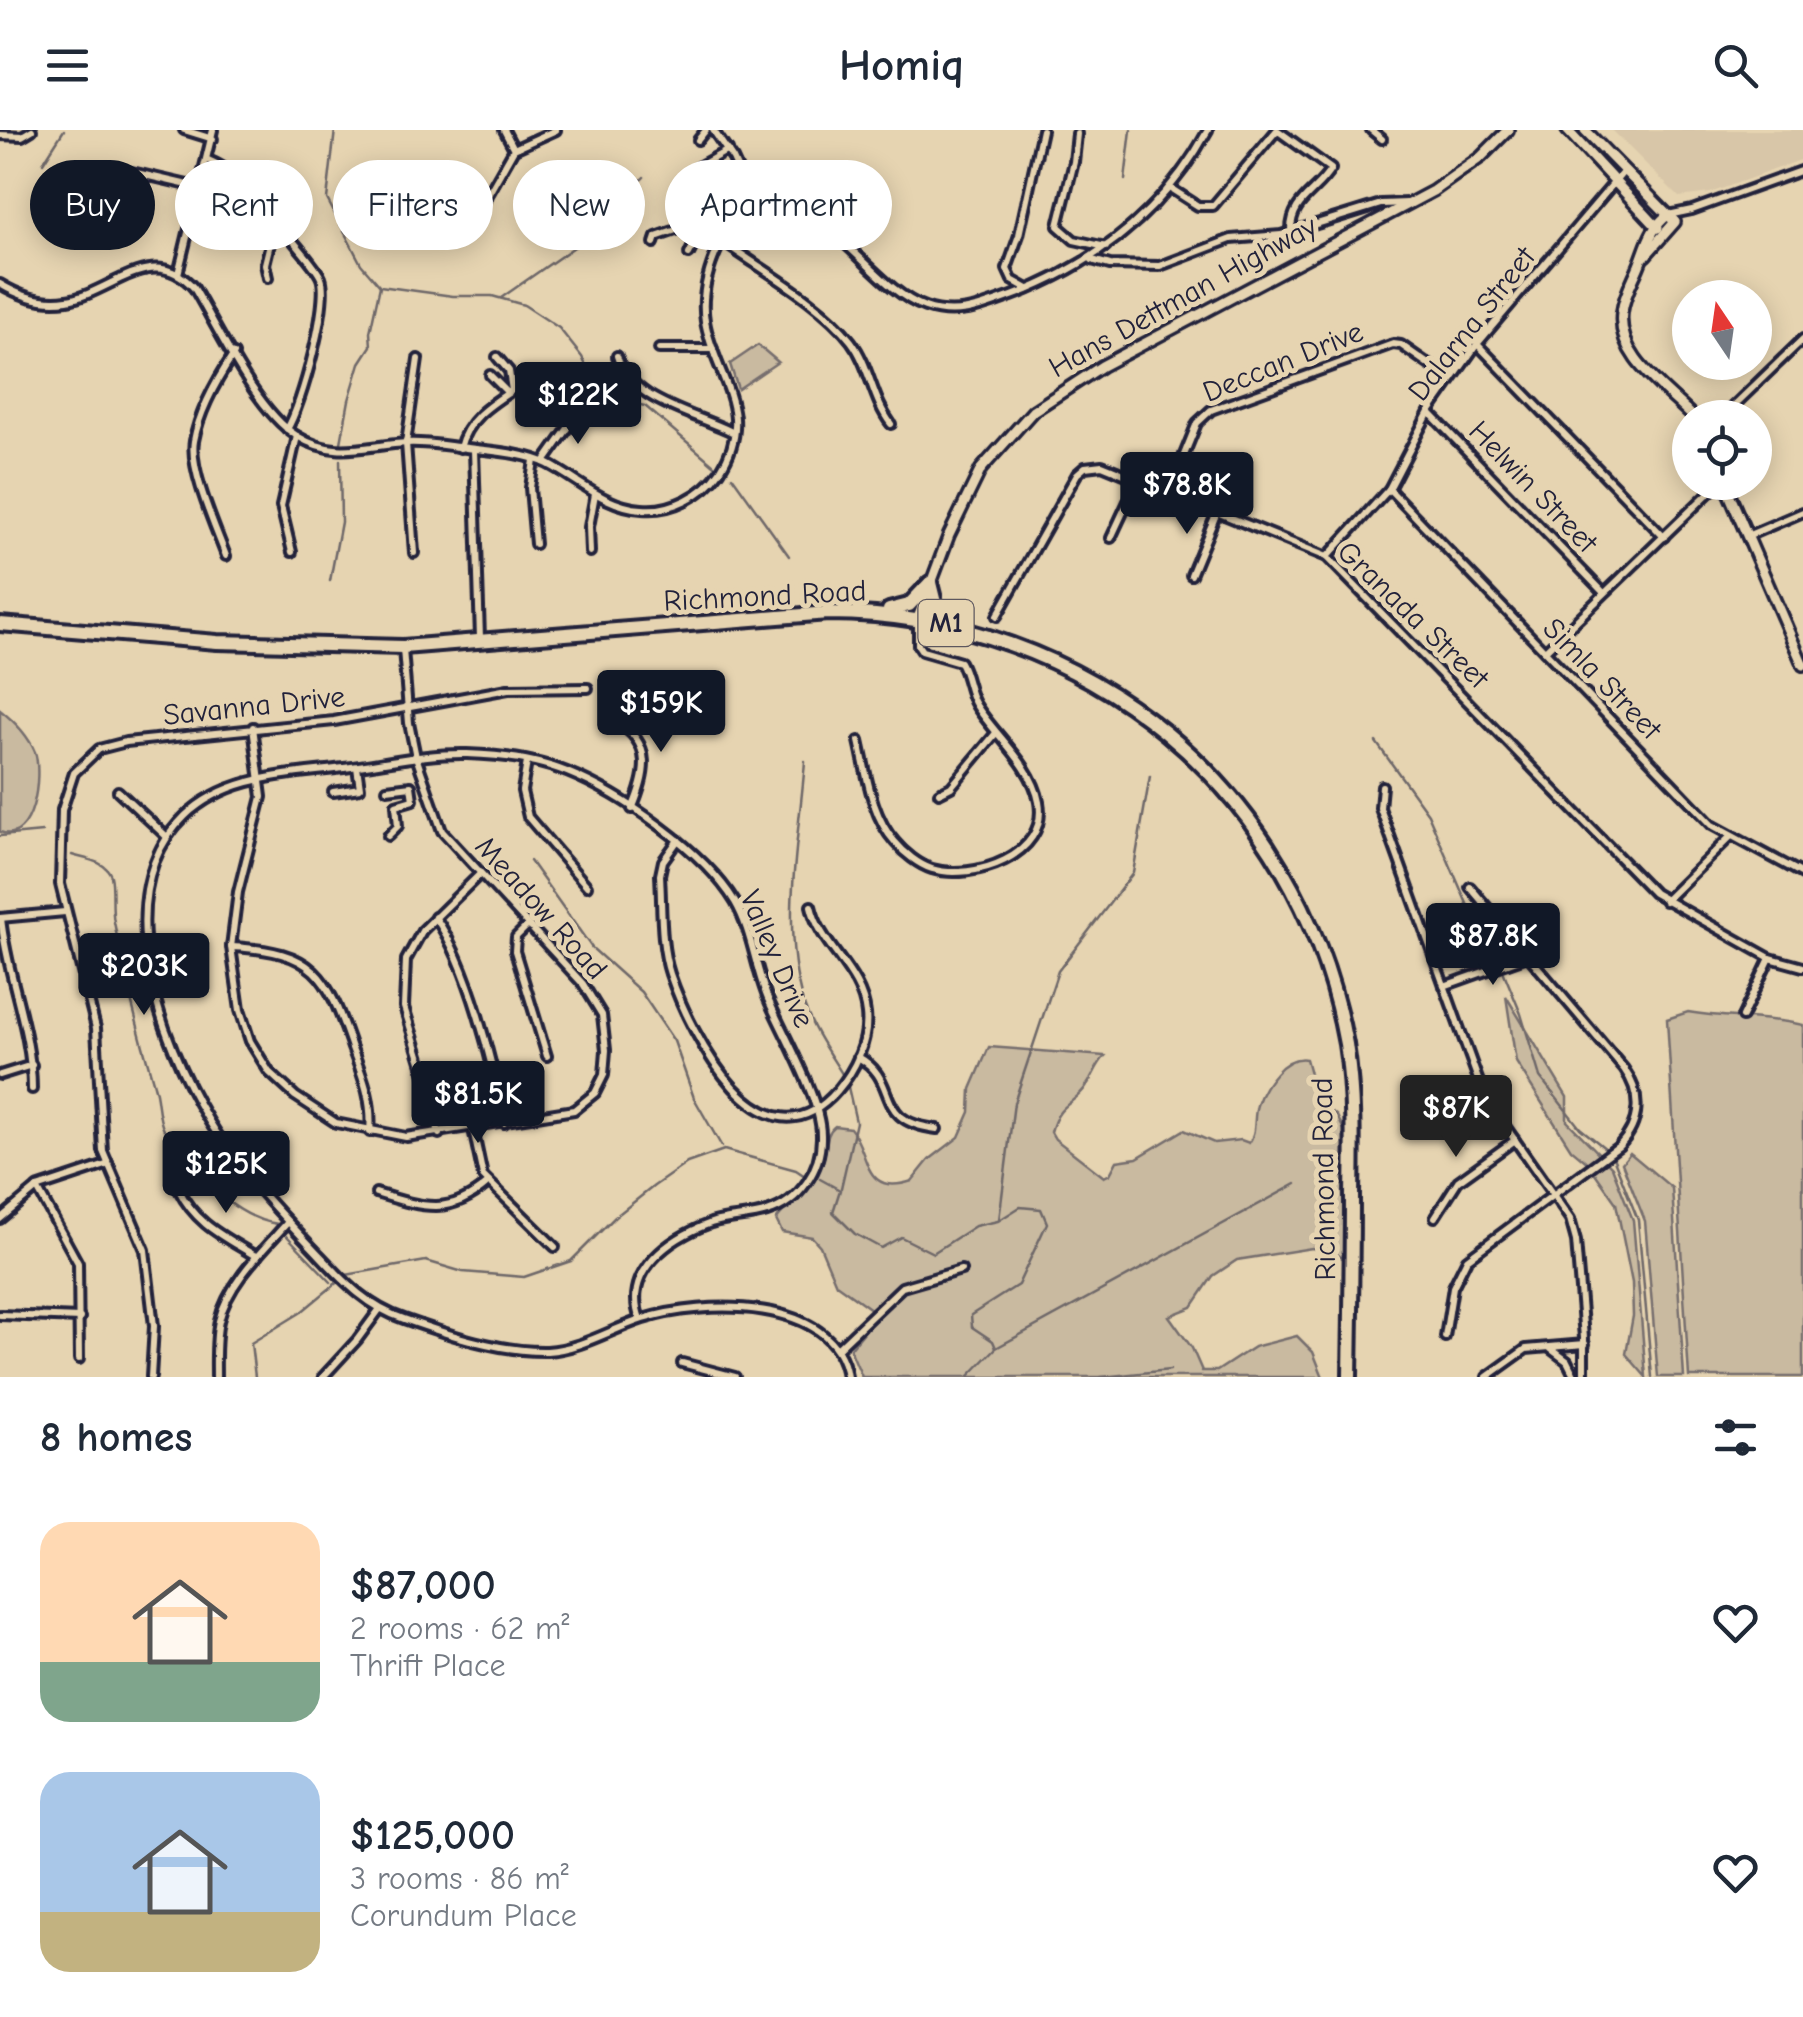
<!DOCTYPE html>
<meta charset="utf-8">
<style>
:root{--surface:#fff;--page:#f2f2f3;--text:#1f2937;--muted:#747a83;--accent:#111827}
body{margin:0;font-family:"Comic Neue",sans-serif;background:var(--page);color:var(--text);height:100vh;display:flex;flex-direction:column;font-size:38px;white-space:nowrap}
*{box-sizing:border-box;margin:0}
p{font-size:32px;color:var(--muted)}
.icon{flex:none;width:55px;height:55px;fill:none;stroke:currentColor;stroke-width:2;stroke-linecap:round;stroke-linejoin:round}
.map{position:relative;height:1247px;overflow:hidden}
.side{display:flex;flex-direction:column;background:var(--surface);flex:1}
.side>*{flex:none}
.top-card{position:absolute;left:30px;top:30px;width:1000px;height:90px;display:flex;gap:20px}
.needle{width:65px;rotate:347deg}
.buttons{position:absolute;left:1672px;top:150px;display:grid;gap:20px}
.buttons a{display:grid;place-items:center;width:100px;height:100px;border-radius:50%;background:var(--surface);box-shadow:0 5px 25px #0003;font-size:50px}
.price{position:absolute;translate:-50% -85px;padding:0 22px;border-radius:10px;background:var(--accent);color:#fff;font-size:32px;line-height:65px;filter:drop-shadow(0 2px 5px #0008)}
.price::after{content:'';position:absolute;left:50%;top:60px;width:30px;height:22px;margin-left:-15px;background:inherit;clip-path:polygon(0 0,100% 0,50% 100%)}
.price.on{background:#222;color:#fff}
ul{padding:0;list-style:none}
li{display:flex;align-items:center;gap:30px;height:250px;padding:0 40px}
li span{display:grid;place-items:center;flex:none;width:280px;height:200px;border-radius:30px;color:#555}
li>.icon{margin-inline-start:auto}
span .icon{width:120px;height:120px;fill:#fffc;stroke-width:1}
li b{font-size:42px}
h2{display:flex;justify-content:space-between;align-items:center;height:120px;padding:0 40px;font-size:42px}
.pill{padding:0 35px;border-radius:45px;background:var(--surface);box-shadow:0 5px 25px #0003;font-size:35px;line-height:90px}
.pill.on{background:var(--accent);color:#fff}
header{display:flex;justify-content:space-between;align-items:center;height:130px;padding:0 40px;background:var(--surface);font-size:45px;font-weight:700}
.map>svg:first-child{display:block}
.built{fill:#d8c6a8}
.green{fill:#c9baa0;stroke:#766e6e;stroke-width:2.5}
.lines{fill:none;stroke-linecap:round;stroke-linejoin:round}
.stream{stroke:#6e6769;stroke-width:2.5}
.street-casing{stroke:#22223b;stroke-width:14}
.secondary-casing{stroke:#22223b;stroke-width:16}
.highway-casing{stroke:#22223b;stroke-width:20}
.street{stroke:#e6d4b1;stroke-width:6}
.secondary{stroke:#e6d4b1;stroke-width:9}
.highway{stroke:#e6d4b1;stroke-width:12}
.labels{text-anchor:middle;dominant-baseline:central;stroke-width:10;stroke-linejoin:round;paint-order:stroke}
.shield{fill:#e6d4b1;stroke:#5d575e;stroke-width:2.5}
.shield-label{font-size:28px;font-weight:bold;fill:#22223b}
.street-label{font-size:30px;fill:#22223b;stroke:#e6d4b1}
</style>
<header><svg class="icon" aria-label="menu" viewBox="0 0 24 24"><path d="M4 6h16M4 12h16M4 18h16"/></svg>Homiq<svg class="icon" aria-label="search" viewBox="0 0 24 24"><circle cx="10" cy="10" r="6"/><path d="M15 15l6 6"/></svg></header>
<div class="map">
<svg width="1803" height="1247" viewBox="0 0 1803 1247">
<rect width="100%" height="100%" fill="#e6d4b1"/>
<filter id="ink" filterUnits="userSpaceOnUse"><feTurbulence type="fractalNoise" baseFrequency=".01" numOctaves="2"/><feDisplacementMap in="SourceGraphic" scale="20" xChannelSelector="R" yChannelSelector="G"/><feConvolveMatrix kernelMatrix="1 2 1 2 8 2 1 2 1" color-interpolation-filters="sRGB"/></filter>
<g filter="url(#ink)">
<polygon class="built" points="1612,0 1803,0 1803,29 1710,63 1679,67"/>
<g class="green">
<polygon points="758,215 778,232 738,259 730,234"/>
<path d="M0 580C14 591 28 605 35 622 42 644 35 715 0 702Z"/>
<polygon points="1506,866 1567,967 1567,991 1612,1037 1633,1090 1646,1247 1626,1224 1633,1186 1632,1153 1616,1073 1588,1033 1571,1019 1516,932"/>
<path d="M1688 882C1728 889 1764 886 1803 895V1247H1689L1667 889Z"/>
<path d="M989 917 1105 926C1096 936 1094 945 1087 955 1075 975 1059 971 1051 1002L1055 1009 1104 1047 1110 1044 1117 1031 1137 1028 1184 1000 1214 1013 1241 1010 1249 1013C1257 1002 1253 988 1257 975 1264 955 1284 925 1306 929L1317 969 1337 986 1344 1000 1345 1130 1330 1119 1312 1118 1237 1130 1213 1146 1192 1177 1169 1186 1192 1218 1202 1241H1217L1254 1217 1297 1206 1313 1222 1323 1247H862L850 1219 875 1189V1182L836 1154 820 1116 812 1107 782 1102 776 1090C792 1069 811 1061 822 1033 828 1020 824 1004 835 996L850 998C870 1020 861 1068 912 1051L929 1030 959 1007 970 982 971 959Z"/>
<polygon points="1630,1023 1672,1058 1684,1247 1658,1247 1645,1091 1622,1033"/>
</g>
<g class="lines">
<g class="stream">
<polyline points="335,0 327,69 361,134 380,156 453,166 492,166 524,175 559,198 582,227 597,259 616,270 645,276 714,335"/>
<polyline points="43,33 64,0"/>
<polyline points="1125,50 1131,0"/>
<polyline points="501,168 590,106 644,47"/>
<polyline points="341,313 349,270 360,233 371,216 370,202 380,156"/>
<polyline points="732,346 789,426"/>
<polyline points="330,451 341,392 340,330"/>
<polyline points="1376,612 1428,684 1468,776 1498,830"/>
<path d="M805 631C799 709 780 796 803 872 812 899 829 923 844 947"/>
<polyline points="0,706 42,702"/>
<path d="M72 725C85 729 106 731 111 746 114 757 111 779 114 792 125 848 138 901 154 955 159 970 157 987 164 1000 183 1037 236 1089 278 1094"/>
<polyline points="530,731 592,818 641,862 674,911 694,968 722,1017"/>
<polyline points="1504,843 1521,884 1540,947 1580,998 1606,1019"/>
<polyline points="1613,1027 1638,1090 1652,1247"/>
<polyline points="820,1049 840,1060 833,1082 855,1104 881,1118 901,1107 933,1123 975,1096 998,1091 1020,1077 1041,1079 1047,1093 1018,1155 971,1185 972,1197 993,1211 996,1218 968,1247"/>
<polyline points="841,1058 856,992 848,957"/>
<polyline points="999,1090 1014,973 1058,841 1133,743 1150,646"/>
<polyline points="287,1106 331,1152"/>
<polyline points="996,1218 1296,1054"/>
<polyline points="255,1247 251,1213 300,1183 346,1145 426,1131 463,1142 524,1147 571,1131 615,1087 654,1056 687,1033 724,1020 796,1040 805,1046"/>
<polyline points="1101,1247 1170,1240"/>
</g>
<defs>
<g id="street">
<polyline points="184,0 213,9"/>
<polyline points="504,0 514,19"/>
<polyline points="713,0 733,29 757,82"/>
<polyline points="1371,0 1382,9"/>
<polyline points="1077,4 1074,32 1058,96 1074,110 1106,117"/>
<polyline points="0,5 22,6 32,0"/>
<polyline points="698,10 706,0"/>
<path d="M208 30C215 33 223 37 229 42 243 53 316 134 321 148 330 171 301 278 287 299"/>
<polyline points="110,37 201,58"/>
<polyline points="698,37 728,20"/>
<path d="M1170 58 1198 76H1213L1277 0 1331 39C1317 63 1290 70 1291 102"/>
<polyline points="694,73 702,77 709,89"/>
<polyline points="473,84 484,72 514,19 556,0"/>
<polyline points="1668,85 1692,80 1803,40"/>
<path d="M722 111C762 140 821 172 851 211 870 236 872 269 891 294"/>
<polyline points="654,113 656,107 708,89"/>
<polyline points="689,124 699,104 751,68"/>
<polyline points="1092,130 1110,135 1160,136 1231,109 1281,105 1381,74 1408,73"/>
<polyline points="178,144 213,0"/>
<polyline points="268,148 265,134 275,93"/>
<path d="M0 154C20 166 43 174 67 170 112 163 152 111 194 158 219 200 257 282 297 306 336 330 366 315 407 313 423 312 442 315 459 317 487 321 523 322 548 334 579 350 605 377 642 379 671 382 704 365 720 341 758 283 714 246 705 191 701 167 708 140 718 118 726 102 738 89 755 83 823 57 867 156 925 177 956 188 982 177 1012 166 1097 134 1164 81 1208 0"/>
<polyline points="1028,159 1012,150 1007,139 1019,105 1042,0"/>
<polyline points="1477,214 1664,407"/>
<polyline points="659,219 713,219"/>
<path d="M617 226C630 272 696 283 734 303"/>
<polyline points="497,227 509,241 512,260"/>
<polyline points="490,245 508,263"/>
<polyline points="1429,282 1604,463"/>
<polyline points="1721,288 1803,209"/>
<path d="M460 318C467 287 495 272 520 255"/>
<polyline points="474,320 480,508"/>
<polyline points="534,330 530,358 535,414"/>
<polyline points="544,332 581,280"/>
<polyline points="1389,359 1712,695 1803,744"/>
<polyline points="1169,362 1197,293 1211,280 1393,214 1401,215 1451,250"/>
<polyline points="1747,406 1803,382"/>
<polyline points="1111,408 1138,350"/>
<polyline points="292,422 281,376 297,306"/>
<polyline points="590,422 589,397 595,364"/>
<polyline points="414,423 406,313 418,229"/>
<path d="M226 426C216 399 189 339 194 311 199 282 218 248 234 224"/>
<polyline points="1327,427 1389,359 1429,282 1477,214 1624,41"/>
<polyline points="1191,445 1217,382"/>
<polyline points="997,486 1077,344 1085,337 1102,335 1327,427 1654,763 1770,828 1803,837"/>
<polyline points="1545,521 1720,352"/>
<path d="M616 592C655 613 646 646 632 679"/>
<polyline points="253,597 262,667 238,762 231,817 240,880 250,911 269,942 295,966 336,993 406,1007 574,980 595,963 604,945 606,920 602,885 583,854 442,701 416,627 409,593 403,519"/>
<path d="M859 611C867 645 871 685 895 712 904 723 919 735 932 739 973 751 1049 726 1039 672 1032 634 995 606 976 575 968 562 968 546 960 532L922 521 918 515V489"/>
<polyline points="527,632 522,661 528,687 587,756"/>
<polyline points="1382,656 1380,678 1484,966 1570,1089 1576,1111 1584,1208 1584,1247"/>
<polyline points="387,659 411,656 413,670 396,675 398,696 388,706"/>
<polyline points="118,661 167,707"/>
<polyline points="333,662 360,658 357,637"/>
<polyline points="939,663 951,657 996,603"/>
<path d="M678 710 663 731 660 745C662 777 660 814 670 844 691 906 763 1046 837 961 855 940 869 911 866 884 862 841 820 817 811 776"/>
<polyline points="1665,771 1730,707"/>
<path d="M435 787C469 835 493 934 504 993"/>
<polyline points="0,788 65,782"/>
<path d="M1 788C7 847 32 900 32 959"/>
<polyline points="528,795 516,807 515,821 547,926"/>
<path d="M231 817C315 821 327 844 352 918 363 947 373 971 370 1002"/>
<polyline points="1444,856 1528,826"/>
<polyline points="1742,887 1770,828"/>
<path d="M858 927C902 951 870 991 937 999"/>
<polyline points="0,945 32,935"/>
<polyline points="473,999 483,1046 555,1117"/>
<polyline points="439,1004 430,961 404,877 406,830 422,801 480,744"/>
<polyline points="37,1058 78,1133 79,1229"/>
<path d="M179 1060C196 1095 225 1107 257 1127"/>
<path d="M376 1063C422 1077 449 1087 488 1053"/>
<polyline points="1435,1087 1458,1051 1515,1010"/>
<polyline points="0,1089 37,1058 106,1035"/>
<polyline points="0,1185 80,1188"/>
<path d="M640 1190C622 1141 670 1108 711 1093 729 1087 749 1088 767 1082 800 1072 822 1039 821 1005 821 969 783 904 768 869 755 838 752 801 735 772 704 721 622 664 567 642 538 630 499 625 467 624 426 623 385 633 344 638 288 645 228 645 185 686 105 763 160 910 209 991 236 1036 272 1075 308 1113 338 1144 362 1175 404 1189 449 1205 500 1222 547 1221 581 1219 612 1199 643 1189 702 1170 836 1166 847 1247"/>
<path d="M1445 1207 1453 1157 1467 1129 1619 1016C1641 993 1642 964 1624 939L1470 757"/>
<polyline points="838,1218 902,1157 961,1140"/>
<polyline points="1551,1219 1567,1231 1575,1247"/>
<polyline points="682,1233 735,1247"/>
<polyline points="151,1247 154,1196 145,1120 103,1021 96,898 60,754 62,680 74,643 99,619 126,612 334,591 508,559 588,558"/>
<path d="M216 1247C216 1229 215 1209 219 1191 228 1153 263 1120 288 1092"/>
<polyline points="323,1247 357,1210 379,1180"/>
<polyline points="1487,1247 1526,1219 1585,1214"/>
</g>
<g id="secondary">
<polyline points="1567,0 1658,98"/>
<polyline points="1585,0 1675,92 1645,126"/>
<path d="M1668 85C1649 99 1647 117 1638 138 1632 152 1624 166 1622 182 1616 228 1666 258 1694 288"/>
<polyline points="1724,352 1803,535"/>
<polyline points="918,488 949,405 981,339 1033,281 1102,236 1433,61 1481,27 1508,0"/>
</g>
<g id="highway">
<polyline points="930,453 937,481 950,494"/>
<polyline points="889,480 909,475 930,453"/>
<path d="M0 494 217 512 403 517 828 483C1086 483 1300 660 1346 914 1354 964 1353 1015 1352 1065 1352 1126 1351 1186 1350 1247"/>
</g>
</defs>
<use href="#street" class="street-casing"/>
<use href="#secondary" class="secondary-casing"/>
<use href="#highway" class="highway-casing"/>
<use href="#street" class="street"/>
<use href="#secondary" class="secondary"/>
<use href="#highway" class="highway"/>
</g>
</g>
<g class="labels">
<rect class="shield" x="918.5" y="470" width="55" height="46" rx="8"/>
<g class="shield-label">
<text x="946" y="493">M1</text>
</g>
<g class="street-label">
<text transform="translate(1183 167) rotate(-29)">Hans Dettman Highway</text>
<text transform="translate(1472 194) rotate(-52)">Dalarna Street</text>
<text transform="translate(1283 232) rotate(-22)">Deccan Drive</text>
<text transform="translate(1533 357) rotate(46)">Helwin Street</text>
<text transform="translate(765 466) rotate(-3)">Richmond Road</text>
<text transform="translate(1413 485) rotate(44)">Granada Street</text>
<text transform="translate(1602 549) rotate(46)">Simla Street</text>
<text transform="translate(254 576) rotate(-6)">Savanna Drive</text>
<text transform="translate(541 778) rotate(48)">Meadow Road</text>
<text transform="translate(777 829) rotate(67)">Valley Drive</text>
<text transform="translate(1324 1049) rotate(-91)">Richmond Road</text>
</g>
</g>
</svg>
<div class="buttons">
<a><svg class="needle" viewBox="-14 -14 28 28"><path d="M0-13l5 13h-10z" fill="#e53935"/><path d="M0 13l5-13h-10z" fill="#747a83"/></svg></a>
<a><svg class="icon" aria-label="locate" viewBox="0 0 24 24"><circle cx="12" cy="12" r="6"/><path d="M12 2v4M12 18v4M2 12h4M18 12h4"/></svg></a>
</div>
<b class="price" style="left:578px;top:317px">$122K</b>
<b class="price" style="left:1187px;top:407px">$78.8K</b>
<b class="price" style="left:661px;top:625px">$159K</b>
<b class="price" style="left:1493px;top:858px">$87.8K</b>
<b class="price" style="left:144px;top:888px">$203K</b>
<b class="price" style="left:478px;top:1016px">$81.5K</b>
<b class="price on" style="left:1456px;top:1030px">$87K</b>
<b class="price" style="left:226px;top:1086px">$125K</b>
<div class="top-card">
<a class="pill on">Buy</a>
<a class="pill">Rent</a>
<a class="pill">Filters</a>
<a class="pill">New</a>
<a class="pill">Apartment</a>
</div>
</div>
<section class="side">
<h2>8 homes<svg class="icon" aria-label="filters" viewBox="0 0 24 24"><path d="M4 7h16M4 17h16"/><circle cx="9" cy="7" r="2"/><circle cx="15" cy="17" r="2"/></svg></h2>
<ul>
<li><span style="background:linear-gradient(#ffd9b3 70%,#7fa58c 0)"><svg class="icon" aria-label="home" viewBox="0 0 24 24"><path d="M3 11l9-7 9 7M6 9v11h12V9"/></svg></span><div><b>$87,000</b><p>2 rooms · 62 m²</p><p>Thrift Place</p></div><svg class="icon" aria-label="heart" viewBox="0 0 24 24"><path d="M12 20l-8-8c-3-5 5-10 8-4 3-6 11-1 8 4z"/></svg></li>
<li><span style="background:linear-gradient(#a9c7e8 70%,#c2b280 0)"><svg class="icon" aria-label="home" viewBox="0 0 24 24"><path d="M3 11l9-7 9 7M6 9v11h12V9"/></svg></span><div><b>$125,000</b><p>3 rooms · 86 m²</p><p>Corundum Place</p></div><svg class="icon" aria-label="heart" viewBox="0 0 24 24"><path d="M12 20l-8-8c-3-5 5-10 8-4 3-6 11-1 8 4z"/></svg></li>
</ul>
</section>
